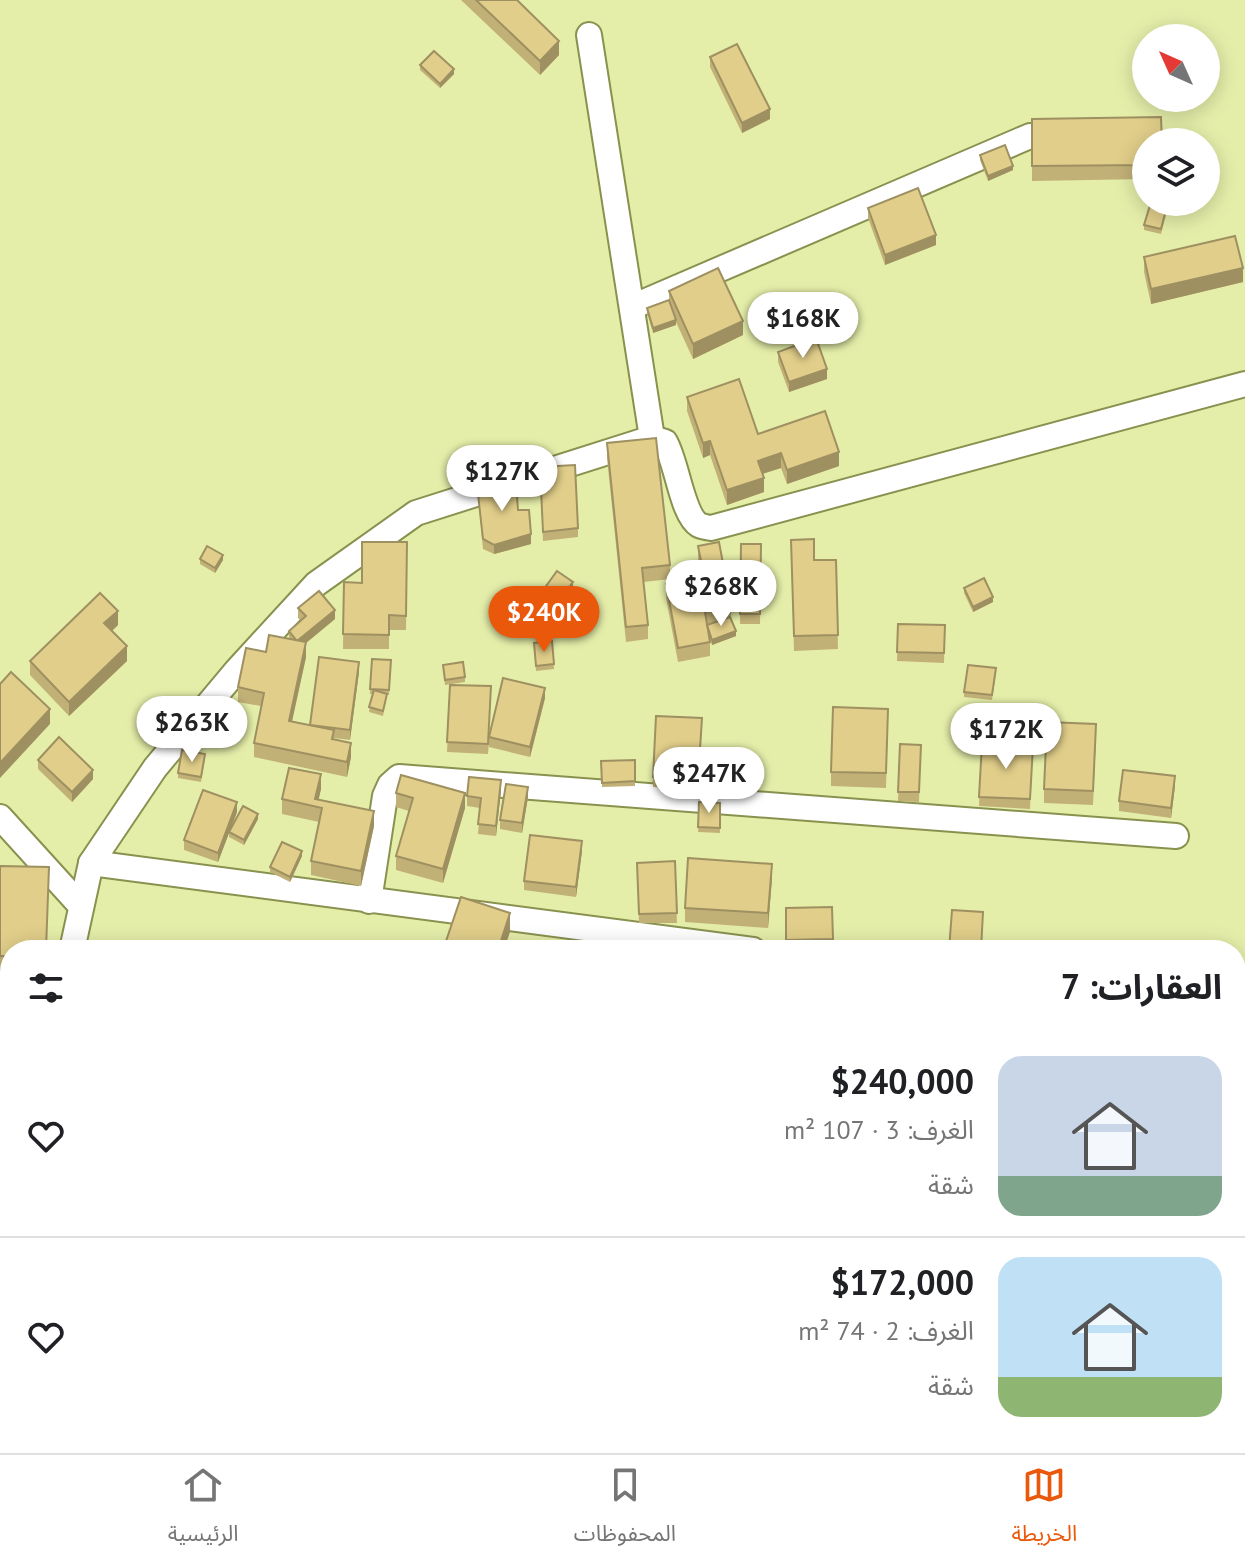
<!DOCTYPE html>
<html lang="ar">
<meta charset="utf-8">
<style>
:root{--surface:#fff;--page:#f6f6f6;--text:#202124;--muted:#757577;--line:#e0e0e0;--accent:#ea580c}
body{margin:0;font-family:"PT Sans","Noto Sans Arabic",sans-serif;background:var(--page);color:var(--text);direction:rtl;height:100vh;display:flex;flex-direction:column;font-size:30px;white-space:nowrap}
*{box-sizing:border-box;margin:0}
p{font-size:26px;color:var(--muted)}
.icon{flex:none;width:44px;height:44px;fill:none;stroke:currentColor;stroke-width:2;stroke-linecap:round;stroke-linejoin:round}
.map{position:relative;flex:1;overflow:hidden;direction:ltr}
.details{position:absolute;left:0px;top:940px;width:1246px;height:514px;display:flex;flex-direction:column;background:var(--surface);border-radius:32px 32px 0 0;box-shadow:0 4px 20px #0003;direction:rtl}
.details>*{flex:none}
.needle{width:52px;rotate:315deg}
.fabs{position:absolute;left:1132px;top:24px;display:grid;gap:16px}
.fabs a{display:grid;place-items:center;width:88px;height:88px;border-radius:50%;background:var(--surface);box-shadow:0 4px 20px #0003;font-size:40px}
.price{position:absolute;translate:-50% -68px;padding:0 18px;border-radius:28px;background:#fff;color:#222;font-size:26px;line-height:52px;filter:drop-shadow(0 2px 4px #0008)}
.price::after{content:'';position:absolute;left:50%;top:48px;width:24px;height:18px;margin-left:-12px;background:inherit;clip-path:polygon(0 0,100% 0,50% 100%)}
.price.current{background:var(--accent);color:#fff}
ul{padding:0;list-style:none}
li{display:flex;align-items:center;gap:24px;height:200px;padding:0 24px}
li+li{border-top:2px solid var(--line)}
li span{display:grid;place-items:center;flex:none;width:224px;height:160px;border-radius:24px;color:#555}
li>.icon{margin-inline-start:auto}
span .icon{width:96px;height:96px;fill:#fffc;stroke-width:1}
li b{font-size:34px}
h2{display:flex;justify-content:space-between;align-items:center;height:96px;padding:0 24px;font-size:34px}
.tabs{display:flex;justify-content:space-around;align-items:center;height:112px;border-top:2px solid var(--line);background:var(--surface);font-size:22px;color:var(--muted)}
.tabs a{display:grid;justify-items:center;gap:4px}
.tabs .current{color:var(--accent)}
.map>svg:first-child{display:block}
.lines{fill:none;stroke-linecap:round;stroke-linejoin:round}
.street-casing{stroke:#89914f;stroke-width:28}
.street{stroke:#fff;stroke-width:24}
.wall{fill:#c2b177}
.shaded-wall{fill:#9e9061}
.building{fill:#e1ce8a;stroke:#9e9061;stroke-width:2}
</style>
<div class="map">
<svg width="1245" height="1453" viewBox="0 0 1245 1453">
<rect width="100%" height="100%" fill="#e5eea9"/>
<g class="lines">
<defs>
<g id="street">
<polyline points="589,35 652,438"/>
<polyline points="632,307 1030,136"/>
<polyline points="0,817 80,905"/>
<polyline points="91,863 753,950"/>
<polyline points="369,901 385,796 390,785 399,777 1176,836"/>
<path d="M72 950 91 863 155 768 237 670 316 584 416 513 652 438 665 442C677 462 682 515 699 525 700 526 710 528 711 528L1245 384"/>
<polyline points="1236,1011 1245,1012"/>
<polyline points="1,1453 10,1355"/>
</g>
</defs>
<use href="#street" class="street-casing"/>
<use href="#street" class="street"/>
</g>
<g class="wall">
<polygon points="461,0 517,0 559,55 540,75"/>
<polygon points="710,57 770,119 742,133 710,67"/>
<polygon points="420,65 454,74 440,88 420,70"/>
<polygon points="1032,119 1146,142 1146,179 1032,181"/>
<polygon points="980,155 1013,170 988,181 980,160"/>
<polygon points="868,208 936,245 885,265 868,218"/>
<polygon points="1167,211 1161,234 1144,230 1144,225"/>
<polygon points="1144,257 1243,282 1151,304 1144,272"/>
<polygon points="669,291 743,335 693,359 676,322 676,325 653,333 647,313 647,308 669,301"/>
<polygon points="778,352 827,379 789,392 778,362"/>
<polygon points="687,397 758,434 839,466 787,484 781,468 763,474 764,492 727,505 710,455 703,458 687,411"/>
<polygon points="607,443 670,565 670,579 644,582 648,625 648,639 626,642 607,458"/>
<polygon points="540,477 578,528 578,537 543,541"/>
<polygon points="477,485 518,510 531,544 494,554 483,549"/>
<polygon points="407,542 406,630 389,630 389,649 343,649 344,582 362,583"/>
<polygon points="741,544 761,544 760,624 740,624"/>
<polygon points="698,546 731,606 731,620 736,636 712,645 710,641 710,656 678,662 666,598 666,584 701,577 698,560"/>
<polygon points="791,554 814,560 836,560 838,649 794,651"/>
<polygon points="200,559 223,560 215,573 200,564"/>
<polygon points="573,587 559,605 544,594 544,589"/>
<polygon points="964,588 993,602 973,612 964,593"/>
<polygon points="298,608 335,619 306,643 306,657 292,721 310,725 359,672 350,740 334,738 334,739 351,757 347,777 254,757 254,743 261,706 238,702 238,687 266,652 289,639 289,631 301,621 298,618"/>
<polygon points="898,624 945,625 944,663 897,661"/>
<polygon points="118,625 112,631 127,661 69,716 30,675 30,661"/>
<polygon points="552,641 554,669 536,671 534,643"/>
<polygon points="372,659 391,660 389,695 387,695 383,716 369,712 372,694 370,694"/>
<polygon points="443,665 465,677 465,682 445,685"/>
<polygon points="996,673 992,700 964,697 964,692"/>
<polygon points="450,685 489,736 545,698 530,757 489,747 489,742 488,754 447,752"/>
<polygon points="888,723 886,788 831,786 831,772"/>
<polygon points="702,728 698,789 653,787 653,777"/>
<polygon points="1096,738 1093,805 1044,803 1044,789"/>
<polygon points="982,743 1033,746 1030,809 979,806"/>
<polygon points="900,744 921,745 919,802 898,801"/>
<polygon points="205,759 201,782 178,778 178,773"/>
<polygon points="38,760 93,779 72,802 38,769"/>
<polygon points="635,760 635,786 602,787 601,761"/>
<polygon points="1175,786 1171,818 1119,811 1119,801"/>
<polygon points="321,789 318,800 374,826 361,886 311,875 311,861 319,822 282,814 282,799"/>
<polygon points="501,790 496,836 478,834 480,808 467,806 467,796"/>
<polygon points="396,793 465,808 443,883 396,870 396,856 409,811 396,807"/>
<polygon points="528,797 522,833 500,829 500,820"/>
<polygon points="699,802 720,803 720,833 698,832"/>
<polygon points="237,812 230,832 258,819 244,845 229,837 229,833 218,862 184,850 184,840"/>
<polygon points="582,851 576,897 524,890 524,881"/>
<polygon points="302,856 290,882 270,872 270,867"/>
<polygon points="675,861 677,923 639,923 637,863"/>
<polygon points="0,866 10,950 10,971 0,971"/>
<polygon points="772,878 768,928 685,922 685,908"/>
<polygon points="832,907 833,949 786,950 786,908"/>
</g>
<g class="shaded-wall">
<polygon points="559,41 559,55 540,75 540,61"/>
<polygon points="454,69 454,74 440,88 440,84"/>
<polygon points="770,109 770,119 742,133 742,123"/>
<polygon points="1013,166 1013,170 988,181 988,176"/>
<polygon points="936,235 936,245 885,265 885,255"/>
<polygon points="1243,268 1243,282 1151,304 1151,289"/>
<polygon points="676,320 676,325 653,333 653,328"/>
<polygon points="743,321 743,335 693,359 693,344"/>
<polygon points="827,369 827,379 789,392 789,382"/>
<polygon points="710,441 710,455 703,458 703,443"/>
<polygon points="839,452 839,466 787,484 787,470"/>
<polygon points="781,453 781,468 758,475 758,461"/>
<polygon points="764,478 764,492 727,505 727,490"/>
<polygon points="531,534 531,544 494,554 494,545"/>
<polygon points="223,555 223,560 215,573 215,568"/>
<polygon points="573,582 573,587 559,605 559,600"/>
<polygon points="993,597 993,602 973,612 973,607"/>
<polygon points="335,610 335,619 306,643 306,657 289,735 289,721 297,641"/>
<polygon points="118,611 118,625 104,638 104,623"/>
<polygon points="736,631 736,636 712,645 712,640"/>
<polygon points="127,646 127,661 69,716 69,702"/>
<polygon points="359,662 359,672 350,740 350,730"/>
<polygon points="545,688 545,698 530,757 530,747"/>
<polygon points="50,709 50,724 0,778 0,763"/>
<polygon points="351,743 351,757 347,777 347,762"/>
<polygon points="93,770 93,779 72,802 72,792"/>
<polygon points="321,774 321,789 317,807 315,799"/>
<polygon points="1175,776 1175,786 1171,818 1171,808"/>
<polygon points="501,780 501,790 496,836 496,826"/>
<polygon points="528,787 528,797 522,833 522,823"/>
<polygon points="465,793 465,808 443,883 443,869"/>
<polygon points="237,802 237,812 218,862 218,853"/>
<polygon points="374,811 374,826 361,886 361,871"/>
<polygon points="258,814 258,819 244,845 244,840"/>
<polygon points="582,841 582,851 576,897 576,887"/>
<polygon points="302,851 302,856 290,882 290,877"/>
<polygon points="772,864 772,878 768,928 768,913"/>
<polygon points="510,913 510,932 504,950 498,950"/>
</g>
<g class="building">
<polygon points="476,0 517,0 559,41 540,61"/>
<polygon points="737,44 770,109 742,123 710,57"/>
<polygon points="434,51 454,69 440,84 420,65"/>
<polygon points="1161,117 1162,142 1146,142 1146,165 1032,166 1032,119"/>
<polygon points="1005,145 1013,166 988,176 980,155"/>
<polygon points="918,188 936,235 885,255 868,208"/>
<polygon points="1151,202 1167,206 1161,229 1144,225"/>
<polygon points="1235,236 1243,268 1151,289 1144,257"/>
<polygon points="718,268 743,321 693,344 669,291"/>
<polygon points="669,300 676,320 653,328 647,308"/>
<polygon points="816,338 827,369 789,382 778,352"/>
<polygon points="739,379 758,434 825,411 839,452 787,470 781,453 758,461 764,478 727,490 710,441 703,443 687,397"/>
<polygon points="656,438 670,565 642,568 648,625 626,627 607,443"/>
<polygon points="575,465 578,528 543,532 540,467"/>
<polygon points="516,482 518,510 529,510 531,534 494,545 483,539 477,485"/>
<polygon points="814,539 814,560 836,560 838,635 794,636 791,540"/>
<polygon points="362,542 407,542 406,616 389,615 389,635 343,634 344,582 362,583"/>
<polygon points="719,542 731,606 705,612 710,642 678,648 666,584 704,576 698,546"/>
<polygon points="741,544 761,544 760,614 740,614"/>
<polygon points="207,546 223,555 215,568 200,559"/>
<polygon points="557,571 573,582 559,600 544,589"/>
<polygon points="984,578 993,597 973,607 964,588"/>
<polygon points="319,591 335,610 297,641 289,631 306,616 298,608"/>
<polygon points="100,593 118,611 104,623 127,646 69,702 30,661"/>
<polygon points="730,617 736,631 712,640 707,625"/>
<polygon points="898,624 945,625 944,653 897,652"/>
<polygon points="269,635 306,642 289,721 334,730 332,739 351,743 347,762 254,743 264,693 238,687 246,648 266,652"/>
<polygon points="552,641 554,664 536,666 534,643"/>
<polygon points="319,657 359,662 350,730 310,725"/>
<polygon points="372,659 391,660 389,690 370,689"/>
<polygon points="463,662 465,677 445,680 443,665"/>
<polygon points="968,665 996,668 992,695 964,692"/>
<polygon points="11,672 50,709 0,763 0,684"/>
<polygon points="503,678 545,688 530,747 489,737"/>
<polygon points="450,685 491,686 488,744 447,742"/>
<polygon points="374,690 387,694 383,711 369,707"/>
<polygon points="833,707 888,709 886,773 831,772"/>
<polygon points="656,716 702,718 698,780 653,777"/>
<polygon points="1047,722 1096,724 1093,791 1044,789"/>
<polygon points="59,737 93,770 72,792 38,760"/>
<polygon points="982,743 1033,746 1030,799 979,797"/>
<polygon points="900,744 921,745 919,792 898,792"/>
<polygon points="182,750 205,754 201,777 178,773"/>
<polygon points="635,760 635,781 602,783 601,761"/>
<polygon points="289,768 321,774 315,799 374,811 361,871 311,861 322,808 282,799"/>
<polygon points="1123,770 1175,776 1171,808 1119,801"/>
<polygon points="401,775 465,793 443,869 396,856 413,798 396,793"/>
<polygon points="469,777 501,780 496,826 478,824 481,798 467,796"/>
<polygon points="506,784 528,787 522,823 500,820"/>
<polygon points="203,790 237,802 218,853 184,840"/>
<polygon points="699,802 720,803 720,828 698,827"/>
<polygon points="243,806 258,814 244,840 229,832"/>
<polygon points="530,835 582,841 576,887 524,881"/>
<polygon points="282,842 302,851 290,877 270,867"/>
<polygon points="688,858 772,864 768,913 685,908"/>
<polygon points="675,861 677,913 639,914 637,863"/>
<polygon points="0,866 49,867 46,950 10,950 10,956 0,956"/>
<polygon points="461,897 510,913 498,950 443,950"/>
<polygon points="832,907 833,939 786,940 786,908"/>
<polygon points="952,910 983,912 981,950 949,950"/>
</g>
</svg>
<div class="fabs">
<a><svg class="needle" viewBox="-14 -14 28 28"><path d="M0-13l5 13h-10z" fill="#e53935"/><path d="M0 13l5-13h-10z" fill="#757577"/></svg></a>
<a><svg class="icon" aria-label="layers" viewBox="0 0 24 24"><path d="M12 4l9 5-9 5-9-5zM3 14l9 5 9-5"/></svg></a>
</div>
<b class="price" style="left:803px;top:360px">$168K</b>
<b class="price" style="left:502px;top:513px">$127K</b>
<b class="price" style="left:721px;top:628px">$268K</b>
<b class="price current" style="left:544px;top:654px">$240K</b>
<b class="price" style="left:192px;top:764px">$263K</b>
<b class="price" style="left:1006px;top:771px">$172K</b>
<b class="price" style="left:709px;top:815px">$247K</b>
<section class="details">
<h2>العقارات: 7<svg class="icon" aria-label="filters" viewBox="0 0 24 24"><path d="M4 7h16M4 17h16"/><circle cx="9" cy="7" r="2"/><circle cx="15" cy="17" r="2"/></svg></h2>
<ul>
<li><span style="background:linear-gradient(#c9d6e8 75%,#7fa58c 0)"><svg class="icon" aria-label="home" viewBox="0 0 24 24"><path d="M3 11l9-7 9 7M6 9v11h12V9"/></svg></span><div><b>$240,000</b><p>الغرف: 3 · 107 m²</p><p>شقة</p></div><svg class="icon" aria-label="heart" viewBox="0 0 24 24"><path d="M12 20l-8-8c-3-5 5-10 8-4 3-6 11-1 8 4z"/></svg></li>
<li><span style="background:linear-gradient(#bfe0f5 75%,#8fb573 0)"><svg class="icon" aria-label="home" viewBox="0 0 24 24"><path d="M3 11l9-7 9 7M6 9v11h12V9"/></svg></span><div><b>$172,000</b><p>الغرف: 2 · 74 m²</p><p>شقة</p></div><svg class="icon" aria-label="heart" viewBox="0 0 24 24"><path d="M12 20l-8-8c-3-5 5-10 8-4 3-6 11-1 8 4z"/></svg></li>
</ul>
</section>
</div>
<nav class="tabs">
<a class="current"><svg class="icon" aria-label="map" viewBox="0 0 24 24"><path d="M3 6l6-2 6 2 6-2v14l-6 2-6-2-6 2zM9 4v14M15 6v14"/></svg>الخريطة</a>
<a><svg class="icon" aria-label="saved" viewBox="0 0 24 24"><path d="M7 4h10v16l-5-4-5 4z"/></svg>المحفوظات</a>
<a><svg class="icon" aria-label="home" viewBox="0 0 24 24"><path d="M3 11l9-7 9 7M6 9v11h12V9"/></svg>الرئيسية</a>
</nav>
